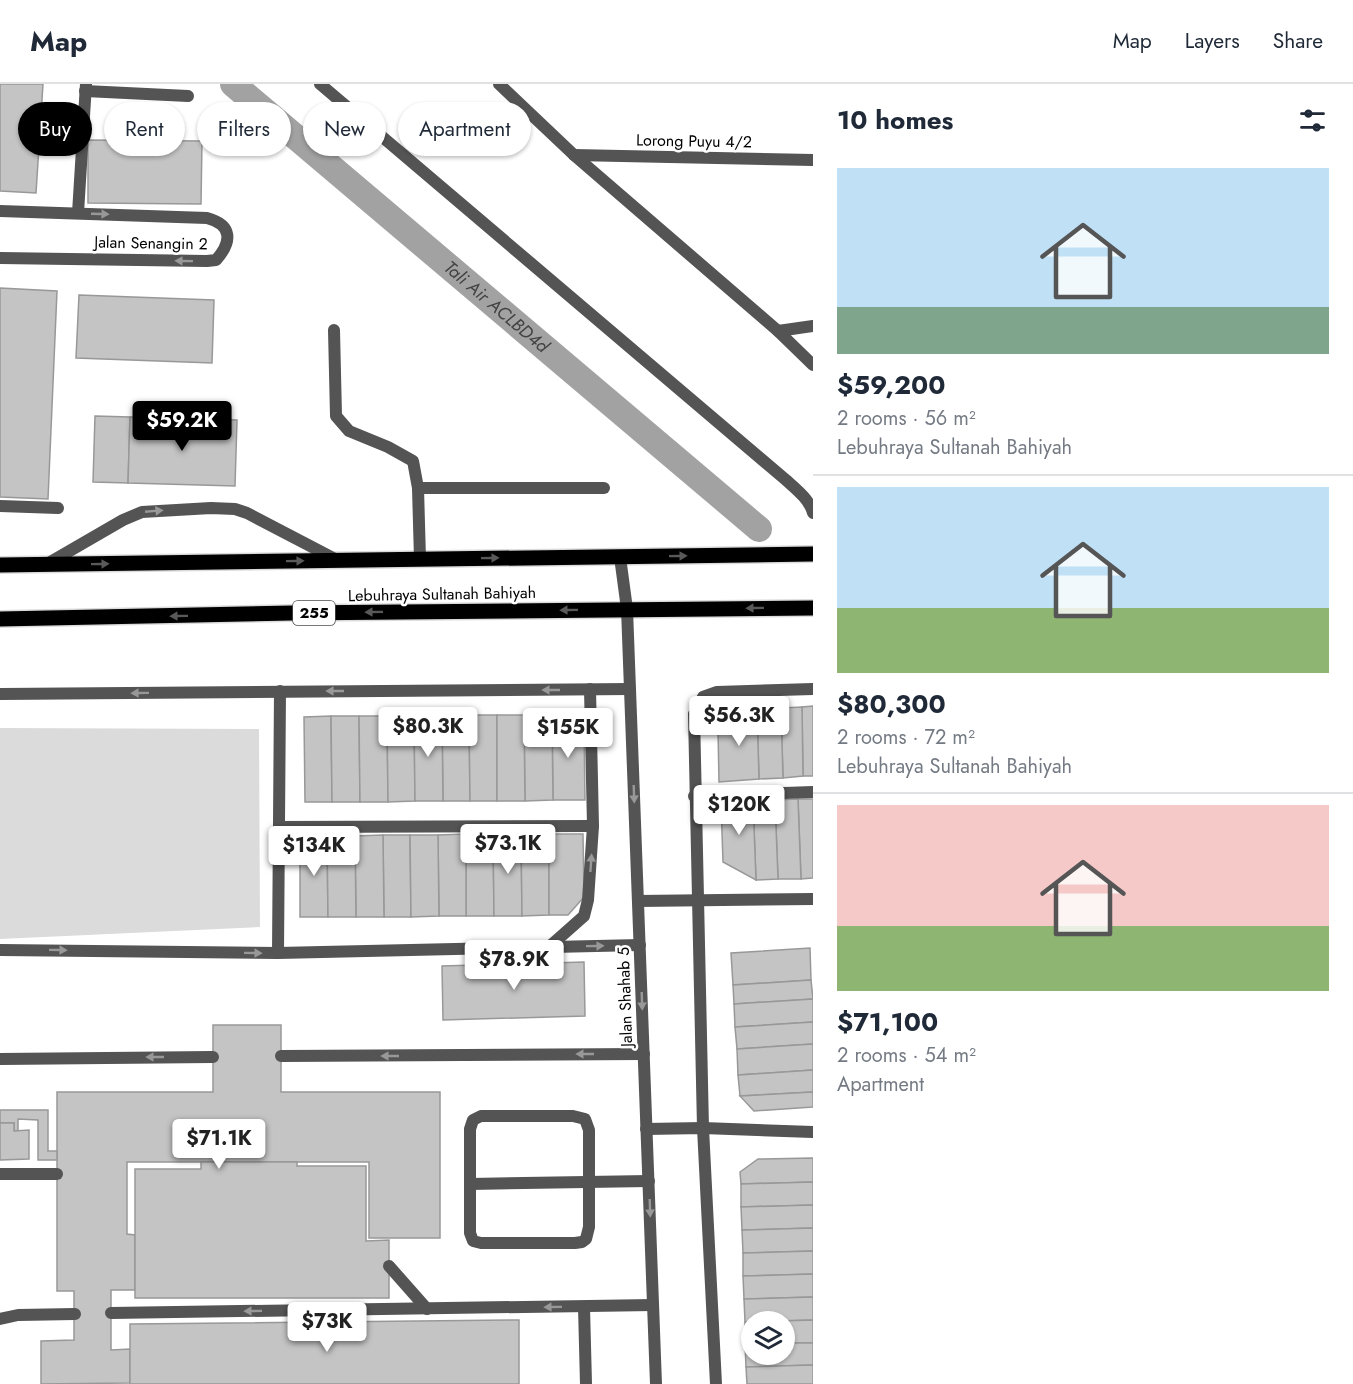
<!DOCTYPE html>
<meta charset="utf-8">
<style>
:root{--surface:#fff;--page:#f2f2f3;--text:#1f2937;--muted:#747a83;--line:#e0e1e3;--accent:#000}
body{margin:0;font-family:Jost,sans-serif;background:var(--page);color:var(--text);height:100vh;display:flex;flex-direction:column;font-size:22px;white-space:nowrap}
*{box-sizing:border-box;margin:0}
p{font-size:20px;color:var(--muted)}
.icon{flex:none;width:33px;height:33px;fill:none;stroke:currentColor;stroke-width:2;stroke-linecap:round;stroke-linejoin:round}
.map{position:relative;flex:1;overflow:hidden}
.panel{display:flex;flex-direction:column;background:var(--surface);width:540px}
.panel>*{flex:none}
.hud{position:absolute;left:18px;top:18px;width:570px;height:54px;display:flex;gap:12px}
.controls{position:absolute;left:741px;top:1227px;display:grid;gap:12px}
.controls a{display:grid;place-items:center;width:54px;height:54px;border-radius:50%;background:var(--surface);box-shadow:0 2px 4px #0004;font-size:30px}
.price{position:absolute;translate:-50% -51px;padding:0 14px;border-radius:6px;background:#fff;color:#222;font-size:20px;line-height:39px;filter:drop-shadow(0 2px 3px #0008)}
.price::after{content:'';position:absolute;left:50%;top:36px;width:18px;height:14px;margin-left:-9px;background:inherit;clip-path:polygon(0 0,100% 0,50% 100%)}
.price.current{background:var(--accent);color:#fff}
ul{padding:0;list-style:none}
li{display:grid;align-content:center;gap:12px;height:318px;padding:0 24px}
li+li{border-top:2px solid var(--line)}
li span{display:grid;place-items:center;height:186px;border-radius:0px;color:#555}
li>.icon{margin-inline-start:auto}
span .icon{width:108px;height:108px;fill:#fffc;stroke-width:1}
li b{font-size:26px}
h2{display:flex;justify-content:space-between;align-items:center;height:72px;padding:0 24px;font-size:26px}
.pill{padding:0 21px;border-radius:27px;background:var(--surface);box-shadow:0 2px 4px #0004;font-size:21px;line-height:54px}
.pill.current{background:var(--accent);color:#fff}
header{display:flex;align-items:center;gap:36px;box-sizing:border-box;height:84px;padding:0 30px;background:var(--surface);border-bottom:2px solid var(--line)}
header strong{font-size:28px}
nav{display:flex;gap:33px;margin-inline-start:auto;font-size:21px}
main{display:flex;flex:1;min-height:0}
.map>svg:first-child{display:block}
.green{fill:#dbdbdb}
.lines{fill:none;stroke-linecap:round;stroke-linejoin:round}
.canal{stroke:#a2a2a2;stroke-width:26}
.building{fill:#c4c4c4;stroke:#989898;stroke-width:1.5}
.primary-casing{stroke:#dbdbdb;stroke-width:18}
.lane{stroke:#545454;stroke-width:12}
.street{stroke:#545454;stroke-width:12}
.primary{stroke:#000;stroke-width:15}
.oneway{fill:#989898}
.oneway2{fill:#595959}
.labels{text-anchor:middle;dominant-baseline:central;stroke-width:5;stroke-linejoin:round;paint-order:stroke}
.shield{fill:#fff;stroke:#4c4c4c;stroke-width:1.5}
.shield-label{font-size:15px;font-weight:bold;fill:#000}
.street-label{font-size:16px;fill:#000;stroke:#fff}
.water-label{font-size:18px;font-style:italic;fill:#434343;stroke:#fff}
</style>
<header>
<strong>Map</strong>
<nav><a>Map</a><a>Layers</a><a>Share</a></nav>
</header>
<main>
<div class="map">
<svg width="813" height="1300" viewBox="0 0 813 1300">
<rect width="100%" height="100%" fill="#fff"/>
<polygon class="green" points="0,644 259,645 260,843 0,855"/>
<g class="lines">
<path class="canal" id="s1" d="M233 0 759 445"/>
</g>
<g class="building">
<polygon points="0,0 43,0 36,109 0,107"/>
<polygon points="88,56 202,57 201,120 88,119"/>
<polygon points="0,204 57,207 48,415 0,413"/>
<polygon points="79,211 214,216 212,279 76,274"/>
<polygon points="95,332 130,333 128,399 93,398"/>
<polygon points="130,333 237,336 235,402 128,399"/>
<polygon points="813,622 813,692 803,692 802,623"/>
<polygon points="802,623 803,692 783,694 781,624"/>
<polygon points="781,624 783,694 759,695 757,625"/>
<polygon points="734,625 757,625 759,695 719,698 718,647"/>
<polygon points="552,630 568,630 584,646 585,716 553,716"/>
<polygon points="552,630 553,716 525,717 524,631"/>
<polygon points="469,631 470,717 443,717 442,632"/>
<polygon points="469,631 497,631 497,717 470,717"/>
<polygon points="497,631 524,631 525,717 497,717"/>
<polygon points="331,632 332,718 305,718 304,633"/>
<polygon points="331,632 359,632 360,718 332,718"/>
<polygon points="359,632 387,632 388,718 360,718"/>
<polygon points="387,632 414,632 415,717 388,718"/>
<polygon points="414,632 442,632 443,717 415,717"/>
<polygon points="798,715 813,715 813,794 801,795"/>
<polygon points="798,715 801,795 778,795 775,716"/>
<polygon points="775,716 778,795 756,796 753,717"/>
<polygon points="753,717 756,796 723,778 721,718"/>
<polygon points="466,750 493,750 494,832 466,832"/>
<polygon points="466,750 466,832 439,832 438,751"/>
<polygon points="493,750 521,750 522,832 494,832"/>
<polygon points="521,750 549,750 549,831 522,832"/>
<polygon points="549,750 583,750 584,813 568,831 549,831"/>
<polygon points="383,751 410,751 411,833 384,833"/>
<polygon points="383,751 384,833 356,833 355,752"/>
<polygon points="410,751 438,751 439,832 411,833"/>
<polygon points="300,752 327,752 328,833 300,833"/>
<polygon points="327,752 355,752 356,833 328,833"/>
<polygon points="810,864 811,896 733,901 731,869"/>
<polygon points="584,878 585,932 443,936 442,882"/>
<polygon points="811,896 813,915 734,920 733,901"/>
<polygon points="813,915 813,938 735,943 734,920"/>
<polygon points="813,938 813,960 737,965 735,943"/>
<polygon points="213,941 281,941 281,1008 440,1008 440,1154 369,1154 369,1078 127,1078 127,1150 135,1151 135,1206 111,1206 111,1266 130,1265 130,1299 41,1300 41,1257 74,1256 74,1207 57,1207 57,1008 213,1008"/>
<polygon points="813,960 813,986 738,991 737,965"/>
<polygon points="813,986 813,1008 740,1012 738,991"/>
<polygon points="813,1008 813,1023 754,1027 740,1012"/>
<polygon points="0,1026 48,1026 48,1067 57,1067 57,1076 38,1076 38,1036 18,1035 18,1047 14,1047 14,1039 0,1039"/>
<polygon points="0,1039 14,1039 14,1047 29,1046 29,1075 0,1076"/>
<polygon points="813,1074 813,1098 741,1100 740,1088 758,1075"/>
<polygon points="201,1078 297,1078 297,1082 366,1082 366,1157 389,1156 389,1214 135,1214 135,1085 201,1085"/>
<polygon points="813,1098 813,1121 741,1123 741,1100"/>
<polygon points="813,1121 813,1144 742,1146 741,1123"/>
<polygon points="813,1144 813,1167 743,1169 742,1146"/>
<polygon points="813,1167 813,1190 743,1192 743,1169"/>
<polygon points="813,1190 813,1213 744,1215 743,1192"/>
<polygon points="813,1213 813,1236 745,1238 744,1215"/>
<polygon points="519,1236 519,1300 130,1300 130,1240"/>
<polygon points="813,1236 813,1259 784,1259 784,1238 752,1238 752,1260 745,1260 745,1238"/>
<polygon points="784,1259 813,1259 813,1281 746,1283 745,1260 752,1260 752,1270 784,1270"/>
<polygon points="813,1281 813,1300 747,1300 746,1283"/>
</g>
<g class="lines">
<defs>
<g id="primary">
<polyline points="0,481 813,470"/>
<polyline points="0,535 292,529 813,524"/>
</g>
</defs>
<use href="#primary" class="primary-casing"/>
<g class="lane">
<polyline points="85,7 188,12"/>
<polyline points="334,246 336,332 349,347 388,363 413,377 418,404 420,475"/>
<polyline points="418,404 604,404"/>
<polyline points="47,480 123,436 142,428 211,424 235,425 247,429 337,476"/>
<polyline points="694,712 813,708"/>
<polyline points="279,743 593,742"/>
<polyline points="281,972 644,970"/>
<polyline points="0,975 213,973"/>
<polygon points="481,1032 573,1032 585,1035 589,1046 589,1143 586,1155 582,1158 575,1159 481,1159 473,1157 470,1149 470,1045 473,1036"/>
<polyline points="0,1090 57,1090"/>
<polyline points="470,1100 649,1097"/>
<polyline points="389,1182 427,1225"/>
<polyline points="584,1223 586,1300"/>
<polyline points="111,1229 653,1221"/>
<polyline points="0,1235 18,1231 75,1230"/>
</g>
<g class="street">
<path d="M320 0 786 396C796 405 810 416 813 429"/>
<polyline points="499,0 574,71 778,247 813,281"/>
<polyline points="574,71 813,76"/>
<path d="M0 127 207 134C233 141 232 158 216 176L207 177 0 174"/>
<polyline points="78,129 86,0"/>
<polyline points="778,247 813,242"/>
<polyline points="0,422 58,424"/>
<polyline points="620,473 627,525 656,1300"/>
<polyline points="0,610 630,605"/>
<polyline points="638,817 813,815"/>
<polyline points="549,863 584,832 588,816 593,742 590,605"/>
<polyline points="0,866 278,869 640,861"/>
<polyline points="278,869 280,607"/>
<polyline points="646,1045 703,1044 813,1048"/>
<polyline points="716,1300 703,1044 694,630 703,613 717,608 813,605"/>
</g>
<use href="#primary" class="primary"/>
</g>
<defs><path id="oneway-solid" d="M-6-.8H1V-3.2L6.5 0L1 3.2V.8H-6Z" transform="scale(1.5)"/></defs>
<g class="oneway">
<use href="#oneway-solid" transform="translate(100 130) rotate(2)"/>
<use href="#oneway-solid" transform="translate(184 177) rotate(-179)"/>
<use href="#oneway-solid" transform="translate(154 427) rotate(-5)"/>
<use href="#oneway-solid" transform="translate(551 606) rotate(180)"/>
<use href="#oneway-solid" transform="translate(335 607) rotate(180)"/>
<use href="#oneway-solid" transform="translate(140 609) rotate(179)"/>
<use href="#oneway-solid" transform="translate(634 710) rotate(88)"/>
<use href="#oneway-solid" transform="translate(591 779) rotate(-86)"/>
<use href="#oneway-solid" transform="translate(595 862) rotate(-1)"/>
<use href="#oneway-solid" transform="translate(58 866) rotate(1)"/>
<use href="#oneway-solid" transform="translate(253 869) rotate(1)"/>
<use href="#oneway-solid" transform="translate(642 917) rotate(88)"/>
<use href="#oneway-solid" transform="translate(585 970) rotate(180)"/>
<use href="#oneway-solid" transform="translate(390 972) rotate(180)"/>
<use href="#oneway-solid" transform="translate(155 973) rotate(180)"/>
<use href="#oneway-solid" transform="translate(650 1124) rotate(88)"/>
<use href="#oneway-solid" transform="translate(553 1223) rotate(179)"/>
<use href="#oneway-solid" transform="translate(253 1227) rotate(179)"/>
</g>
<g class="oneway2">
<use href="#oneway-solid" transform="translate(678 472) rotate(-1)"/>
<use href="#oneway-solid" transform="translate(490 474) rotate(-1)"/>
<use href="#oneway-solid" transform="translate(295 477) rotate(-1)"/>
<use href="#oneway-solid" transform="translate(100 480) rotate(-1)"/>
<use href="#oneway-solid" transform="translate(755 524) rotate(179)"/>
<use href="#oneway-solid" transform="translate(569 526) rotate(179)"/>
<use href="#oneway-solid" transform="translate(374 528) rotate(179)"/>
<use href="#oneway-solid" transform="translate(179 532) rotate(179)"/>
</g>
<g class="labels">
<rect class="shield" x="293" y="517" width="42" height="24" rx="4.5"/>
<g class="shield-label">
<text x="314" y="529">255</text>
</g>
<g class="street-label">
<text transform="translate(694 57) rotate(1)">Lorong Puyu 4/2</text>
<text transform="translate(151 159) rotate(1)">Jalan Senangin 2</text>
<text transform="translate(442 510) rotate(-1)">Lebuhraya Sultanah Bahiyah</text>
<text transform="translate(625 913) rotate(-92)">Jalan Shahab 5</text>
</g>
<g class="water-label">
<text stroke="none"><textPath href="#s1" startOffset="345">Tali Air ACLBD4d</textPath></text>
</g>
</g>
</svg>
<div class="controls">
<a><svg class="icon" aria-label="layers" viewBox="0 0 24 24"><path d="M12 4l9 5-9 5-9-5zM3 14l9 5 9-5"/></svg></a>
</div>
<b class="price current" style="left:182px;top:368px">$59.2K</b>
<b class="price" style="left:739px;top:663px">$56.3K</b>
<b class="price" style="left:428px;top:674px">$80.3K</b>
<b class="price" style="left:568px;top:675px">$155K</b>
<b class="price" style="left:739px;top:752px">$120K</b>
<b class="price" style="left:508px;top:791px">$73.1K</b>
<b class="price" style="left:314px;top:793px">$134K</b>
<b class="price" style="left:514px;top:907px">$78.9K</b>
<b class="price" style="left:219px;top:1086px">$71.1K</b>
<b class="price" style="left:327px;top:1269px">$73K</b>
<div class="hud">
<a class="pill current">Buy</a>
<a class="pill">Rent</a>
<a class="pill">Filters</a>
<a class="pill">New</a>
<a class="pill">Apartment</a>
</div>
</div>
<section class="panel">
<h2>10 homes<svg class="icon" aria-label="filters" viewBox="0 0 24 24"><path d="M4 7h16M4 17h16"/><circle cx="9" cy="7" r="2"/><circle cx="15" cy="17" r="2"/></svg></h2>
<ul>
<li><span style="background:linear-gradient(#bfe0f5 75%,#7fa58c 0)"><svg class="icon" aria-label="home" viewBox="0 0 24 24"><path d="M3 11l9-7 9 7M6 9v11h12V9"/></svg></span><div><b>$59,200</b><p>2 rooms · 56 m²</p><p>Lebuhraya Sultanah Bahiyah</p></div></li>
<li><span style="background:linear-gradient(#bfe0f5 65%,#8fb573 0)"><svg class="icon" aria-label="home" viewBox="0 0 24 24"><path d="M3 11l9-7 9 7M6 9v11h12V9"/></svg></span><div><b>$80,300</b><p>2 rooms · 72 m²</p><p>Lebuhraya Sultanah Bahiyah</p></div></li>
<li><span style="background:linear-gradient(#f6c9c9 65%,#8fb573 0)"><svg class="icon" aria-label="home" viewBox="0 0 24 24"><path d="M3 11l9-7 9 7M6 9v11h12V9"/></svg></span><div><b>$71,100</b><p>2 rooms · 54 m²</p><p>Apartment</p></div></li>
</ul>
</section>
</main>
